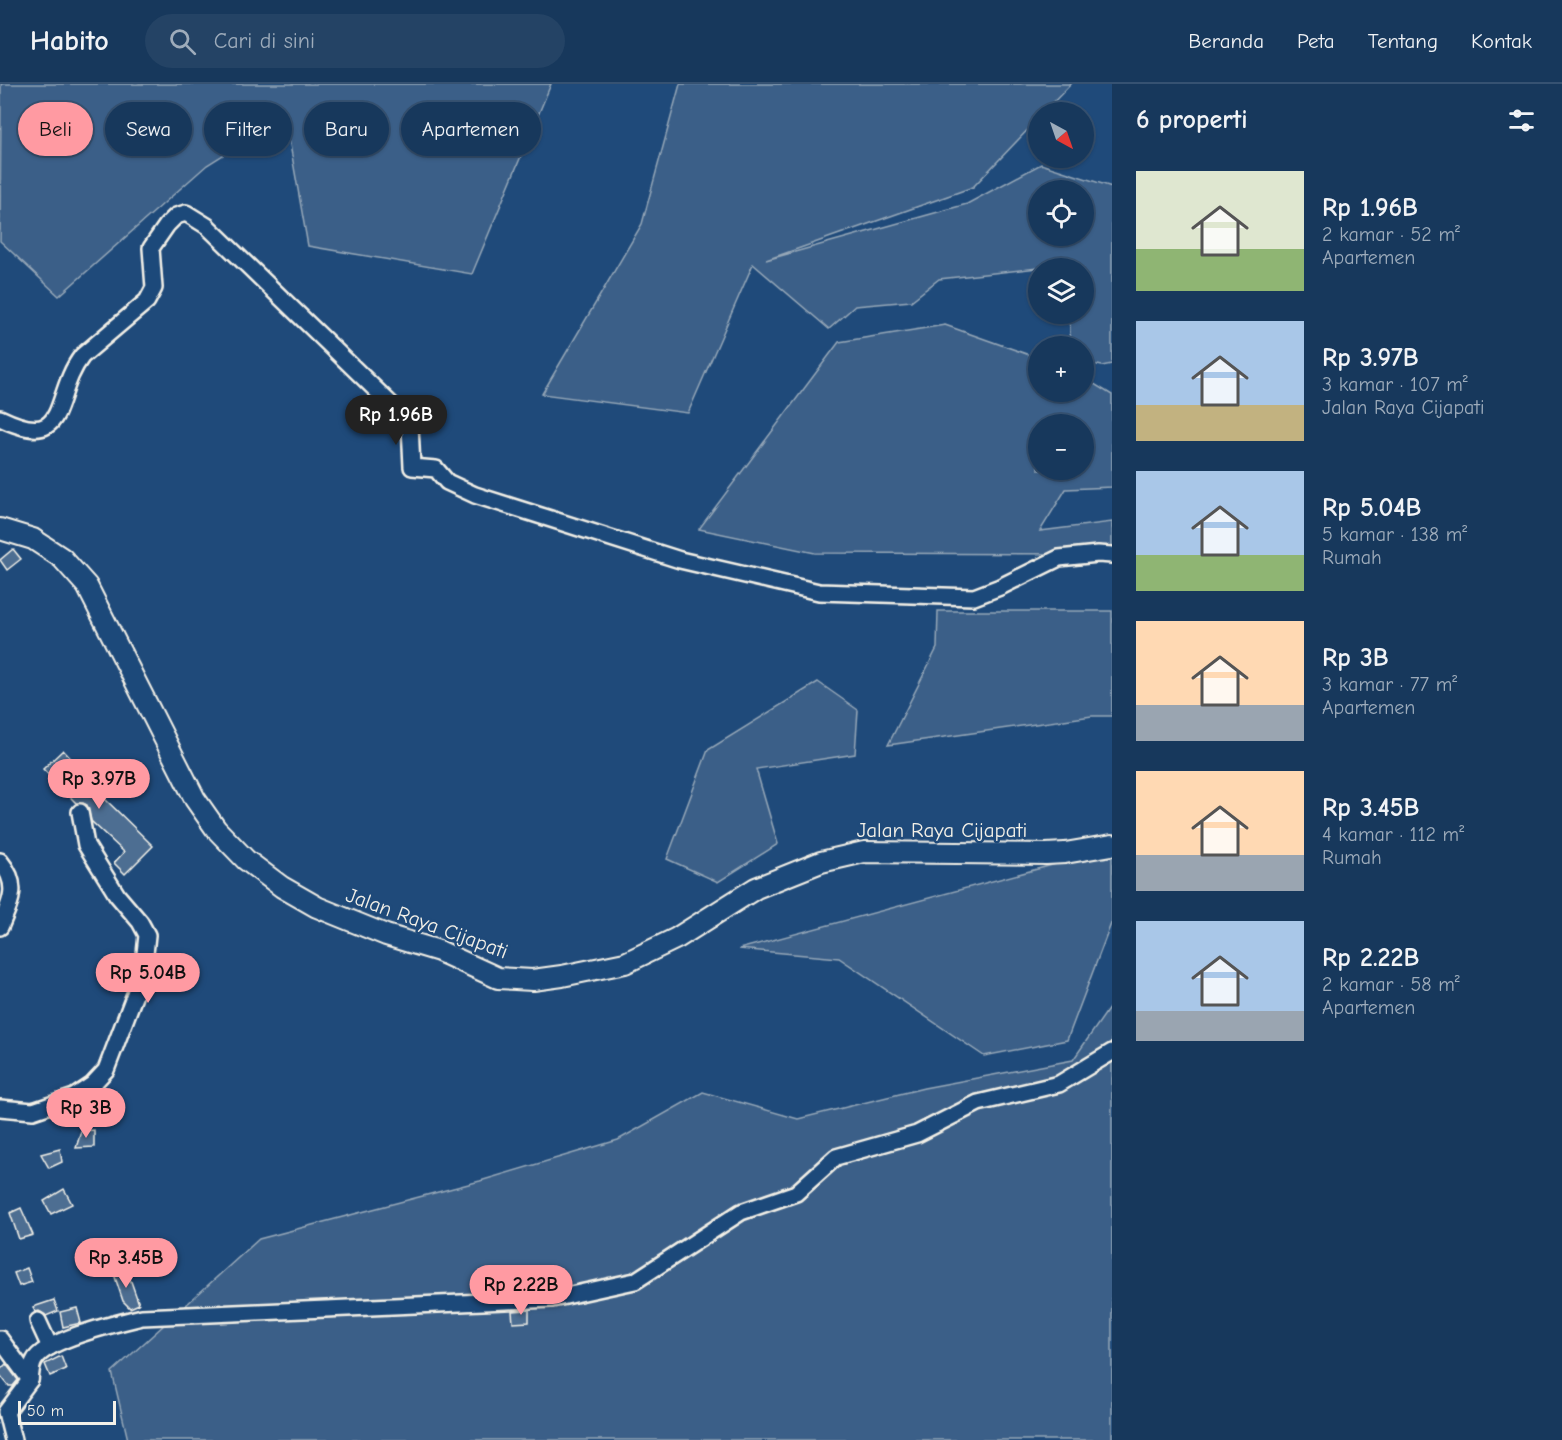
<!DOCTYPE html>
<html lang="id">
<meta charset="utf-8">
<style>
:root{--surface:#17385c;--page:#244365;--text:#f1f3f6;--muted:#9eacbb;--line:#365272;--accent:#ff9aa2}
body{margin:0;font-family:"Comic Neue",sans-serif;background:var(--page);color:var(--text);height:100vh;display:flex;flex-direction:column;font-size:22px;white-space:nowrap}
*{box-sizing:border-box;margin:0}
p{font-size:20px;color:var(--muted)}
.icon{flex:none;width:33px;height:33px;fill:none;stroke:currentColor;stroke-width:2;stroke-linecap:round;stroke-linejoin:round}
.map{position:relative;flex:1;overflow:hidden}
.drawer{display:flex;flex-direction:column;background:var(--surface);width:450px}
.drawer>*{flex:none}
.banner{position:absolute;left:18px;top:18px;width:570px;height:54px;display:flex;gap:12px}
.needle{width:39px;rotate:140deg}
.buttons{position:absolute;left:1028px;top:18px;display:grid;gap:12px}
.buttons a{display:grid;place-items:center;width:66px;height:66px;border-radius:50%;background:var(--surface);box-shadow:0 2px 4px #0004,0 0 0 2px var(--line);font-size:30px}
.scale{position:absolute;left:18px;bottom:15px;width:98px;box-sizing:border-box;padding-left:6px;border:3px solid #f4f1e8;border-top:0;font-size:16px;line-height:21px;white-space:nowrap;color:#f4f1e8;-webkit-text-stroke:4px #1f4a7a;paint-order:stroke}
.price{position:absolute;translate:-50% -51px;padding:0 14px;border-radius:21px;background:var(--accent);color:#111;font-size:20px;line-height:39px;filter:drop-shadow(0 2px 3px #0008)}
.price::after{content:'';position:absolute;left:50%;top:36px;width:18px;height:14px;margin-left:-9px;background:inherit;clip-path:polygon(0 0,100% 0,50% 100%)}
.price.active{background:#222;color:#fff}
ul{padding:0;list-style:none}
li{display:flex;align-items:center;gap:18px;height:150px;padding:0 24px}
li span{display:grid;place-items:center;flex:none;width:168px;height:120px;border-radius:0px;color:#555}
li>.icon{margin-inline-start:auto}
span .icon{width:72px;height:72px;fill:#fffc;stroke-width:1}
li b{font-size:26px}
h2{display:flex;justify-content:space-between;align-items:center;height:72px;padding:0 24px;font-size:26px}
.pill{padding:0 21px;border-radius:27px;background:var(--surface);box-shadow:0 2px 4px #0004,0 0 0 2px var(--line);font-size:21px;line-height:54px}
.pill.active{background:var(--accent);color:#111}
header{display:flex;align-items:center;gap:36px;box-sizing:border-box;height:84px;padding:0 30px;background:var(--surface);border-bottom:2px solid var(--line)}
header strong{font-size:28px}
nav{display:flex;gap:33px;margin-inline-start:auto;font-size:21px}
.search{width:420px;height:54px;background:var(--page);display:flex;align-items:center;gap:15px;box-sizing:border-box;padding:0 21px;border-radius:33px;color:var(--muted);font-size:22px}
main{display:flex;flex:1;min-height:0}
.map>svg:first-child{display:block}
.green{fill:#3a5f88;stroke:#97a8b8;stroke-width:1.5;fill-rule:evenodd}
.building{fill:#4d6e92;stroke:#f4f1e8;stroke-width:1.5}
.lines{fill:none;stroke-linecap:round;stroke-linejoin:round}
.minor-casing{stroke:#f4f1e8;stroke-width:20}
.major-casing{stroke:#f4f1e8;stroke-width:24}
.minor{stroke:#1f4a7a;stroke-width:15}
.major{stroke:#1f4a7a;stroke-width:20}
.labels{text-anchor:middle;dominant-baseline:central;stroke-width:5;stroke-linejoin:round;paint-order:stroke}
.street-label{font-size:21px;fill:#f4f1e8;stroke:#1f4a7a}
</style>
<header>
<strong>Habito</strong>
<div class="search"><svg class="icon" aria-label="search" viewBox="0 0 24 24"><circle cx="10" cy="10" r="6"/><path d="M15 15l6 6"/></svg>Cari di sini</div>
<nav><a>Beranda</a><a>Peta</a><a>Tentang</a><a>Kontak</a></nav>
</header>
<main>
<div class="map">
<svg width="1112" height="1356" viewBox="0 0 1112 1356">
<rect width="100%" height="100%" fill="#1f4a7a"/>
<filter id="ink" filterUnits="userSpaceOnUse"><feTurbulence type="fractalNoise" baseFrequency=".0167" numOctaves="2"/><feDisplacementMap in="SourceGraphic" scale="12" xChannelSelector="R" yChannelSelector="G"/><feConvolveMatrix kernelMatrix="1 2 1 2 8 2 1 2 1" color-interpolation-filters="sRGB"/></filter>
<g filter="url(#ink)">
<g class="green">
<polygon points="1,0 551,0 472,190 308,162 285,32 207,81 59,212 0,157"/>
<path d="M680 0H1071L1044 28H1038V35L973 103 766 176 967 120 1041 80 1112 103V280L1102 282 1083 278V262H1071L1069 230H1083V184H1038L939 195 911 217 855 222 829 245 753 180 688 329 542 310 642 140ZM1083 106V152H1038V106Z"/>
<path d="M945 241 1038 274V308H1083V293L1112 311V403L1066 405 1040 447 1112 438V470L815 469 699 445 839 258ZM1038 340H1083V386H1038Z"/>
<polygon points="938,527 1112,527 1112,632 1092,632 888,661 937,564"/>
<polygon points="818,598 858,626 855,670 756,685 778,760 718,798 667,775 708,666"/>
<polygon points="1112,765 1112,837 1067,956 984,972 839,874 739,865"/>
<polygon points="1112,920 1112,1356 128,1356 112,1288 259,1155 480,1097 618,1056 703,1008 798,1035 924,1004 1073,976"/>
</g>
<g class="building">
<polygon points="13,465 21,475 7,486 0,476"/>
<polygon points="63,666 107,713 105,715 153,762 125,790 114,779 124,768 91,737 87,721 83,719 76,719 43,685"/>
<polygon points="94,1046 94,1063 76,1064 81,1047"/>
<polygon points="60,1065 62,1078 49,1084 41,1070"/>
<polygon points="64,1105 72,1120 51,1130 44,1117"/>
<polygon points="21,1124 33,1151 19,1155 10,1129"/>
<polygon points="27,1184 32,1198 19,1202 14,1189"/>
<polygon points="127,1186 139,1220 130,1224 123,1217 114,1190"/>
<polygon points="54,1216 58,1227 46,1232 39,1227 35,1228 33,1223"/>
<polygon points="77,1224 81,1239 63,1243 60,1228"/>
<polygon points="529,1226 529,1238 513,1239 512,1227"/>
<polygon points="61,1272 66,1285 50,1292 45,1280"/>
<polygon points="6,1280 18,1296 13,1302 9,1302 0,1291 0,1286"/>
</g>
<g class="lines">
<defs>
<g id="minor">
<path d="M0 334C71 368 51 312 82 272L147 217 154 204 151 164 167 141 176 132 186 129 207 142 401 330 410 341 412 383 436 385 447 398 475 411 680 476 819 508 974 513 1000 503 1059 474 1098 470 1112 471"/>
<path d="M0 777C20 801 11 817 0 843"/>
<polyline points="0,1024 33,1027 74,1013 92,1001 106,986 143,889 147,851 140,838 117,811 86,761 80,728"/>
<polyline points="38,1237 50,1263"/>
<polyline points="0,1255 30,1296 6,1328 13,1356"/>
<path d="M30 1296C31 1290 31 1282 34 1277 45 1255 118 1239 142 1233L552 1215 635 1197 741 1128 796 1109 836 1073 917 1050 978 1019 1059 1000 1112 968"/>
</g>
<polyline id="major" points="0,445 33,455 62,474 87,502 195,715 216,745 246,776 282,803 317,823 386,851 439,867 498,894 533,896 562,892 625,879 677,854 756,804 821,778 864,768 1046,770 1065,769 1112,761"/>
</defs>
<use href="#minor" class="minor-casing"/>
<use href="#major" class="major-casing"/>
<use href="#minor" class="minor"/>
<use href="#major" class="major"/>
</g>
</g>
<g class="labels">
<g class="street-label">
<text x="942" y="746">Jalan Raya Cijapati</text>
<text transform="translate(427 839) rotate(20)">Jalan Raya Cijapati</text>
</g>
</g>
</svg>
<div class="buttons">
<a><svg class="needle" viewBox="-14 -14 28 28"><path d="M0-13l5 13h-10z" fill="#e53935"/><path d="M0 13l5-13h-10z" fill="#9eacbb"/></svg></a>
<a><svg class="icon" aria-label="locate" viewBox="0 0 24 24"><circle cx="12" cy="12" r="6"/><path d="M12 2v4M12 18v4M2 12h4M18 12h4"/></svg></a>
<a><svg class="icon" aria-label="layers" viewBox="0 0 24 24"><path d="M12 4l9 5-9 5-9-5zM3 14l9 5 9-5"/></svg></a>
<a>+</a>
<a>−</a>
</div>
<div class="scale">50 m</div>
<b class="price active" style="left:396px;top:362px">Rp 1.96B</b>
<b class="price" style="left:99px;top:726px">Rp 3.97B</b>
<b class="price" style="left:148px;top:920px">Rp 5.04B</b>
<b class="price" style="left:86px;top:1055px">Rp 3B</b>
<b class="price" style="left:126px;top:1205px">Rp 3.45B</b>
<b class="price" style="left:521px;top:1232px">Rp 2.22B</b>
<div class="banner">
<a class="pill active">Beli</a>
<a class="pill">Sewa</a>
<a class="pill">Filter</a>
<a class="pill">Baru</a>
<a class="pill">Apartemen</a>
</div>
</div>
<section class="drawer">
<h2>6 properti<svg class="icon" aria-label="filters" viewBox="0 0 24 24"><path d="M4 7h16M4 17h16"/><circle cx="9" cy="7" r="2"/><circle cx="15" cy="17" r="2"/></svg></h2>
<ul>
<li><span style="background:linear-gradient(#dfe7d0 65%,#8fb573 0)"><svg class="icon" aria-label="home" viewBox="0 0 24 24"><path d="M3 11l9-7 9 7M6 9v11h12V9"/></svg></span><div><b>Rp 1.96B</b><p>2 kamar · 52 m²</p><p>Apartemen</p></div></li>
<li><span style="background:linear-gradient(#a9c7e8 70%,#c2b280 0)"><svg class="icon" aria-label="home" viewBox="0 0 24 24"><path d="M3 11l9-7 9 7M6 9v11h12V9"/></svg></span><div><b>Rp 3.97B</b><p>3 kamar · 107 m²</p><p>Jalan Raya Cijapati</p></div></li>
<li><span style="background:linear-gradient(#a9c7e8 70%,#8fb573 0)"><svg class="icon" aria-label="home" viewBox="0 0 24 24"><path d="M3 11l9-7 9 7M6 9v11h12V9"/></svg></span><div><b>Rp 5.04B</b><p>5 kamar · 138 m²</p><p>Rumah</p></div></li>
<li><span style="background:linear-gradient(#ffd9b3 70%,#9aa5b1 0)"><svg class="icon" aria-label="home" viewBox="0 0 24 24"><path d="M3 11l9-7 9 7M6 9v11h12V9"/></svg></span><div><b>Rp 3B</b><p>3 kamar · 77 m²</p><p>Apartemen</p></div></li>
<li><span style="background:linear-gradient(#ffd9b3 70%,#9aa5b1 0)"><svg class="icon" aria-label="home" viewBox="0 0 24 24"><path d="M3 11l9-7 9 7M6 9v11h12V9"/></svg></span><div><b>Rp 3.45B</b><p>4 kamar · 112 m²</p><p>Rumah</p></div></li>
<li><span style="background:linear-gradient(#a9c7e8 75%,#9aa5b1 0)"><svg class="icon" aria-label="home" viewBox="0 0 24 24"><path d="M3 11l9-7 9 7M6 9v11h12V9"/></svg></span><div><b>Rp 2.22B</b><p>2 kamar · 58 m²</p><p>Apartemen</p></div></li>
</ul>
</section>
</main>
